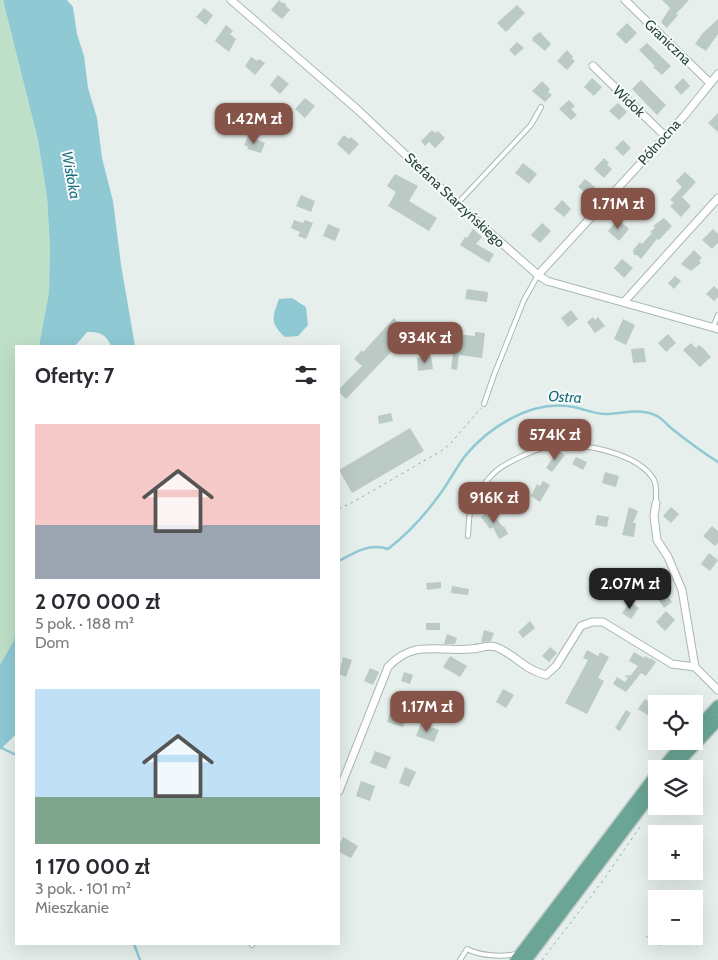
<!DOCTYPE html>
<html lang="pl">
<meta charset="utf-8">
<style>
:root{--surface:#fff;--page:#f2f2f3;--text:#2b2b33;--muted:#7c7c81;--accent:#855347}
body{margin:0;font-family:Cabin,sans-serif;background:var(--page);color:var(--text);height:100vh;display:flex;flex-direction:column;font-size:19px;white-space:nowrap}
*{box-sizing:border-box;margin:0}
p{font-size:16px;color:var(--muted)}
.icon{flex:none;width:28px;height:28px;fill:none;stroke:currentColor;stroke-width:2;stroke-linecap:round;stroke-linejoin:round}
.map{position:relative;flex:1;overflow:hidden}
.details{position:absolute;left:15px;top:345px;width:325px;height:600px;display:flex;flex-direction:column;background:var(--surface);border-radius:0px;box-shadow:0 5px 20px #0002}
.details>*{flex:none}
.fabs{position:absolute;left:648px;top:695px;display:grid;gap:10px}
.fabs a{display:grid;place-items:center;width:55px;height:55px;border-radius:0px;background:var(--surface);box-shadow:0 5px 20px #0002;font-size:25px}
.price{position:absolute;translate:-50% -42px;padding:0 11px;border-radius:10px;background:var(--accent);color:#fff;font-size:16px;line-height:32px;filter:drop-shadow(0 1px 2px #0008)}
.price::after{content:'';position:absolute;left:50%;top:30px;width:15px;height:11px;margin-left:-8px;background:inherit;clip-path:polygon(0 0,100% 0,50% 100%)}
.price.on{background:#222;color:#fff}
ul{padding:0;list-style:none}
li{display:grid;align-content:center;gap:10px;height:265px;padding:0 20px}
li span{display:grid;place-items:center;height:155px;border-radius:0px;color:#555}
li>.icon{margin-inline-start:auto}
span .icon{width:90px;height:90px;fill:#fffc;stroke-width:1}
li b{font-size:21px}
h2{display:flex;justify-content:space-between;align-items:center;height:60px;padding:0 20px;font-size:21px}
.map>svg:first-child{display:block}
.green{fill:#bfe0c8}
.water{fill:#8ec9d4}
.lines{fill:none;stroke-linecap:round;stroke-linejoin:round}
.stream{stroke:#8ec9d4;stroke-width:2.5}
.building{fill:#bbcac4}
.service-casing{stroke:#a8b8b2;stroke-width:6}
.minor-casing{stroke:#a8b8b2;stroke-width:9}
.primary-casing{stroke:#c2cac8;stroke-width:14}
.path{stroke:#86b3a5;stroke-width:1;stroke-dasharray:2.5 4;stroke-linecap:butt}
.service{stroke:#fff;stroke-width:4}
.minor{stroke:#fff;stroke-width:7}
.primary{stroke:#6aa596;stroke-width:11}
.labels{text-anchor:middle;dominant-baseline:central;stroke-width:4;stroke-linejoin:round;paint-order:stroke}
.street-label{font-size:14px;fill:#24423a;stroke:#f7fbf9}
.water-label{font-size:15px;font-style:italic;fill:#1c6f80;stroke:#f7fbf9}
</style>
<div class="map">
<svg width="718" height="960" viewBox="0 0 718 960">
<rect width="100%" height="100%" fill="#e6efeb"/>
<polygon class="green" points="0,0 3,0 38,140 47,197 50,247 49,292 39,346 16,346 16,632 13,642 0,665"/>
<g class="water">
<path d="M3 0H67L73 7 77 34 84 56 88 88 97 118 102 158 113 201 121 265 135 346H111C106 334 100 332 87 332L75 346H39L49 292 50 247 47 197 38 140Z"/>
<path d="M292 298 306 307 308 325 298 336 285 337C270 323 272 318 279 299Z"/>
<polygon points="16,632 16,734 0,750 0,665 13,642"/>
</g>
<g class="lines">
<g class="stream">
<path d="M339 561C355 552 370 543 388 549 409 533 425 515 440 494 449 482 456 468 465 456 489 427 529 402 567 406 581 407 595 415 608 414 626 413 640 408 657 416 663 419 667 425 671 428 686 440 702 452 718 462"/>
<polyline points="0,747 16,755"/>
<polyline points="134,944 140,960"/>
</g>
</g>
<g class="building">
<polygon points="279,0 282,3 285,3 286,6 290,10 282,19 271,10"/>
<polygon points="662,0 689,0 676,14 678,15 667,28 661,22 670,8"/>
<polygon points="517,5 525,13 506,32 497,23"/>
<polygon points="204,8 213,15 206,25 196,17"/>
<polygon points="718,19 718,34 706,51 695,44 702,34"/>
<polygon points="627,23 637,33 626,44 616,34"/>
<polygon points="226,25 233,31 230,34 236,39 229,52 215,41"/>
<polygon points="540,32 551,44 545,51 532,40 533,37"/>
<polygon points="517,42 524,48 515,56 509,50"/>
<polygon points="647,43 671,66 662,75 653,67 655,66 639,50"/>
<polygon points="567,50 573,57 572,59 575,61 567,70 557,61"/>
<polygon points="251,57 257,61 259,59 265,63 255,75 245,66"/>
<polygon points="278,75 289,84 280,94 270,85"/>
<polygon points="592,78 602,87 594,96 584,87"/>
<polygon points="683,78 690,86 681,95 674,87"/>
<polygon points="641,80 666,105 657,115 632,89"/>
<polygon points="542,81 550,89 548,92 552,95 545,102 532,91"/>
<polygon points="305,98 315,106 305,118 295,109"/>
<polygon points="569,100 575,106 571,109 577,115 571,120 559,109"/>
<polygon points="618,103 627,112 619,120 609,111"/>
<polygon points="718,113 718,132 708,123"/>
<polygon points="432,130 435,133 438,131 445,138 435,148 429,142 425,146 421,141"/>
<polygon points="344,135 349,139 351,137 359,144 349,155 337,144"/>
<polygon points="248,136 265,143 261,153 247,149 248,147 244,145"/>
<polygon points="623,140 631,148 623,156 615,148"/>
<polygon points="604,158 609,163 607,165 612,169 604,178 594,169"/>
<polygon points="523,163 537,174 529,184 515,173"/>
<polygon points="685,172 696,182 682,197 691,206 681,217 670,206 674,203 670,200 682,187 676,181"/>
<polygon points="395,174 418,186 409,201 437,218 429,231 388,206 396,192 387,186"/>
<polygon points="585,179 595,187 588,195 578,187"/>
<polygon points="301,195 315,201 311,212 296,206"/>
<polygon points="562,200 571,209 564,217 554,209"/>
<polygon points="664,218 672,226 659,240 657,239 641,259 637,255 634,255 633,250 640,242 642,244 652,233 650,232 655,228 653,226"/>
<polygon points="618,219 629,229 619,241 608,231"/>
<polygon points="294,220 303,223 305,220 313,223 306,239 298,236 300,232 291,228"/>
<polygon points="542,223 551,231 540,243 531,235"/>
<polygon points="328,224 340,229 335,241 323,236"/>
<polygon points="473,229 482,237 476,244 494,254 489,263 460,245 465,237 467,238"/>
<polygon points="713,229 718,234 718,243 712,249 702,240"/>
<polygon points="694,250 702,258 699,261 701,263 691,271 681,264"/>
<polygon points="622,259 633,268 624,278 614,268"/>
<polygon points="675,276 681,281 674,289 668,283"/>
<polygon points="714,286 718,290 718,297 714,301 706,294"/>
<polygon points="467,289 488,292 487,302 465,299"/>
<polygon points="571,310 578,319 568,327 561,318"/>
<polygon points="593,317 595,320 598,317 605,326 595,333 587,322"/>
<polygon points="394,318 398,322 400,321 411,331 346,399 339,392 339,389 362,366 354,359 362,350 363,352"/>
<polygon points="623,319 635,325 626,345 614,339"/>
<polygon points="429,331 475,336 475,332 485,333 482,358 459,355 457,370 451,369 453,354 427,351"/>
<polygon points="668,334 676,343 666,352 658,343"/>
<polygon points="691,343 696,348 699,345 703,348 711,357 700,367 683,350"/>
<polygon points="644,348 646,362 633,363 631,349"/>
<polygon points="431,356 433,369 418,371 417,358"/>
<polygon points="391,413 393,421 379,424 378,416"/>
<polygon points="410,428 424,451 352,493 339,470"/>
<polygon points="558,450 565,455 552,472 546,468"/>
<polygon points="576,457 587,462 583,470 572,464"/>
<polygon points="605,472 619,476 616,487 602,483"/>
<polygon points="543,481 550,485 540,502 531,496 537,484 540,486"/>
<polygon points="629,507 638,511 633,523 636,523 634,537 622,535"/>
<polygon points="671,507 679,514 671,523 663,516"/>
<polygon points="489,510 503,527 504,526 508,534 499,539 493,527 490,529 481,517"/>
<polygon points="597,515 609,517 607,527 595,525"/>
<polygon points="712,526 718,531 718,543 715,546 703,536"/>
<polygon points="709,553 718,560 710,571 701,564"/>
<polygon points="607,581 612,587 600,596 596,590"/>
<polygon points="441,582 441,588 427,590 426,583"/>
<polygon points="452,586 469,589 468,595 451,593"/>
<polygon points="664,590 672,602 664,608 656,596"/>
<polygon points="630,602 639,608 631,619 622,613"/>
<polygon points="666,611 675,620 665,631 656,622"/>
<polygon points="530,621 535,628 523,638 518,632"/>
<rect x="426" y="623" width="14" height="7"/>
<polygon points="484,630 494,633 491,641 481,642"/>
<polygon points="447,634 457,638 455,644 444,644"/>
<polygon points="550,647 557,653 549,662 542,656"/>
<polygon points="587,650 598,656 600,652 609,657 598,678 604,681 587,714 565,703 588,660 583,658"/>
<polygon points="634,652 644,658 645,656 650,659 649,661 651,658 656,662 646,676 641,673 626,692 613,684 617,677 625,682 628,678 624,676 631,675 638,666 629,661"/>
<polygon points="450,656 467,666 460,677 443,667"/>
<polygon points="343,657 352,660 346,677 339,674"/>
<polygon points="370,668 379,672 373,685 364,681"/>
<polygon points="404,672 413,675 410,684 401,681"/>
<polygon points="503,689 514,695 506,708 496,702"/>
<polygon points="686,695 697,704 679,704"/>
<polygon points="645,699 656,706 649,716 638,709"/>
<polygon points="391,710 407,716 403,727 387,722"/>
<polygon points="626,710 631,713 620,731 615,728"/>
<polygon points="421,723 439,730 434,742 416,736"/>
<polygon points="375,751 391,757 386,769 370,763"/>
<polygon points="405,767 416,772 409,787 399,783"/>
<polygon points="361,781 375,786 370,801 356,796"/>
<polygon points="343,837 358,846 351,858 339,852 339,845"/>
<polygon points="656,926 656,936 667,936 660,946 645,936 650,936"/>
</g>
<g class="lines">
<defs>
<g id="service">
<polyline points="457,204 531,125 541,107"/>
<polyline points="713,327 718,315"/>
<polyline points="484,404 494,375 524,300 538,275"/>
<path d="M468 536C469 527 468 515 472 506 477 495 486 480 495 472 505 463 537 448 550 446 579 441 639 453 654 480 657 486 656 496 656 503"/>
<polyline points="252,945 253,944"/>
<path d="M460 960 467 949C480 956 503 957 516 954"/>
</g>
<g id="minor">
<polyline points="231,0 358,110 463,209 538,275 547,281 718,329"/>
<polyline points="625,0 710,83"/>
<polyline points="593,66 665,136"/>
<polyline points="538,275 684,116 718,74"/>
<polyline points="624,302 718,198"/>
<polyline points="656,503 654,516 657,540 668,557 682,590 695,667"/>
<path d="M339 791 388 667C414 639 437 652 470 649 479 649 488 644 496 647 516 655 523 669 546 675L556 666 581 626 592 622H603L672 664 695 667 718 690"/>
</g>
<g id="primary">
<polyline points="694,732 718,706"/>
<polyline points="662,769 685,741"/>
<polyline points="672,769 718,720"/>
<polyline points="516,960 656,775"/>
<polyline points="526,960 656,788"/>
</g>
</defs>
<use href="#service" class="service-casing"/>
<use href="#minor" class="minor-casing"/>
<use href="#primary" class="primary-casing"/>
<g class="path">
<polyline points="339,509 355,501 441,451 450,444 481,408"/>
<polyline points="542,960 602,882 642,824"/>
</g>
<use href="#service" class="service"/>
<use href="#minor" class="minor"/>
<use href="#primary" class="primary"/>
</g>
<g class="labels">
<g class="street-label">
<text transform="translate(668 42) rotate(44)">Graniczna</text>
<text transform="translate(629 101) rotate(44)">Widok</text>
<text transform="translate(659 142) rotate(-48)">Północna</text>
<text transform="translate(455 200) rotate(43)">Stefana Starzyńskiego</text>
</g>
<g class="water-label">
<text transform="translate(71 175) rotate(80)">Wisłoka</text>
<text transform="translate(565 397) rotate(3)">Ostra</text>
</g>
</g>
</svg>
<div class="fabs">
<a><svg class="icon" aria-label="locate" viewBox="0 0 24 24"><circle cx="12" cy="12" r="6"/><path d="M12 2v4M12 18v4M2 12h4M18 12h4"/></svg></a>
<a><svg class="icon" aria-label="layers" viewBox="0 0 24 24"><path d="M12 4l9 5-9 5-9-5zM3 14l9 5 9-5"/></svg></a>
<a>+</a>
<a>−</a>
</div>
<b class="price" style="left:254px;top:145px">1.42M zł</b>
<b class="price" style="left:618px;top:230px">1.71M zł</b>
<b class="price" style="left:425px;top:364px">934K zł</b>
<b class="price" style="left:555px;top:461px">574K zł</b>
<b class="price" style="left:494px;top:524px">916K zł</b>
<b class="price on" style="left:630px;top:610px">2.07M zł</b>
<b class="price" style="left:427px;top:733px">1.17M zł</b>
<section class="details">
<h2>Oferty: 7<svg class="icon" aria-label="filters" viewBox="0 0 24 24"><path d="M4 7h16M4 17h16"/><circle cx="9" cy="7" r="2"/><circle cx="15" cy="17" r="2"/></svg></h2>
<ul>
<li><span style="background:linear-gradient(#f6c9c9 65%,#9aa5b1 0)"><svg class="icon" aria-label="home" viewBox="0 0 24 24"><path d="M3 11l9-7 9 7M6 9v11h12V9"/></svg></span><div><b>2 070 000 zł</b><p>5 pok. · 188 m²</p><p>Dom</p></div></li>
<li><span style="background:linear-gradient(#bfe0f5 70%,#7fa58c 0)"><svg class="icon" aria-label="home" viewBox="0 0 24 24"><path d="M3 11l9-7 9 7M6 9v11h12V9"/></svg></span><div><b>1 170 000 zł</b><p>3 pok. · 101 m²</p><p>Mieszkanie</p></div></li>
</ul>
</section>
</div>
